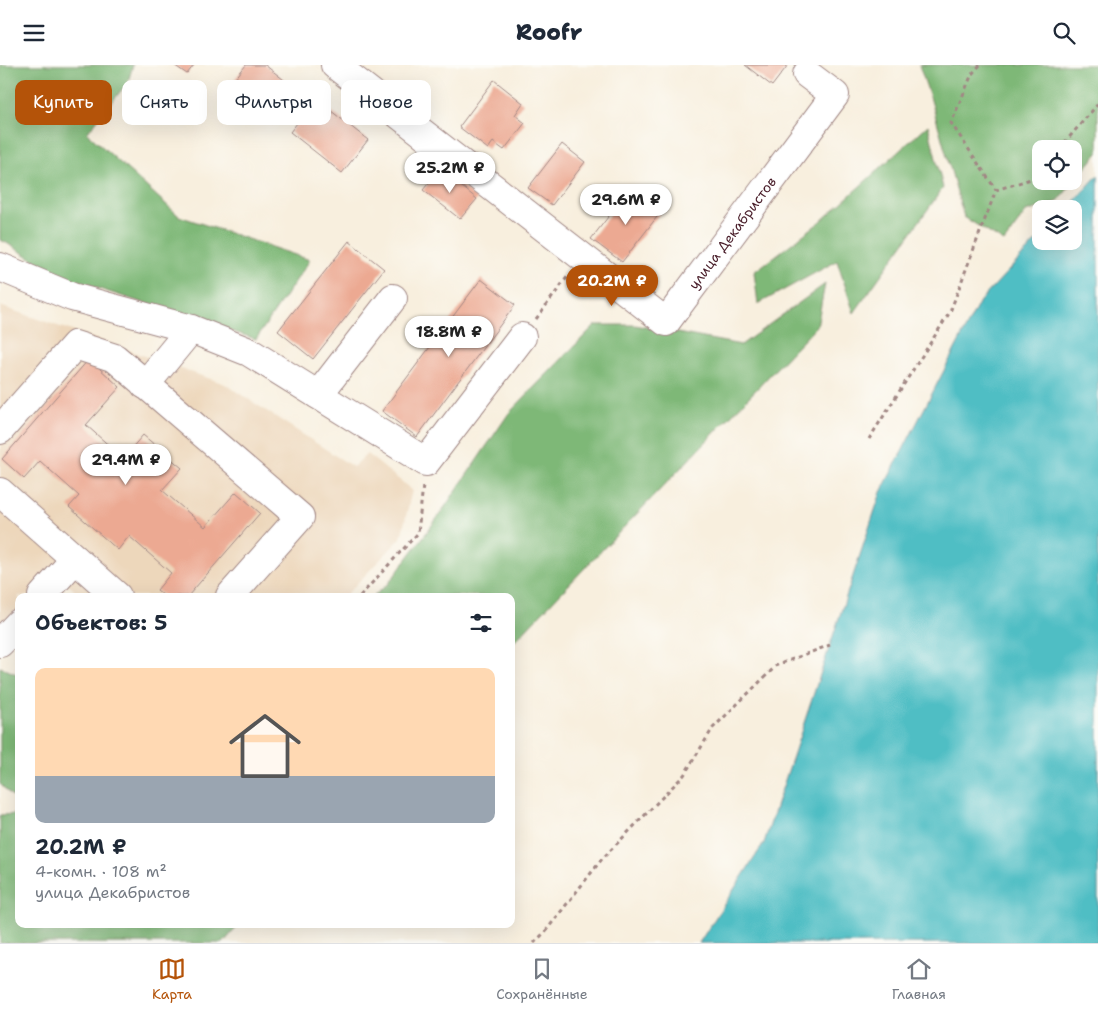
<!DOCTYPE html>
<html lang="ru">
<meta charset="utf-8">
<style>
:root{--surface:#fff;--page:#f6f6f7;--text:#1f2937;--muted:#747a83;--line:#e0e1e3;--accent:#b45309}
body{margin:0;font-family:"Shantell Sans",sans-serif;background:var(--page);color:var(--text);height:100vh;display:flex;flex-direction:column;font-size:19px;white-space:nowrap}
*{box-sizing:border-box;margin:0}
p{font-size:16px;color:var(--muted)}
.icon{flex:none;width:28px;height:28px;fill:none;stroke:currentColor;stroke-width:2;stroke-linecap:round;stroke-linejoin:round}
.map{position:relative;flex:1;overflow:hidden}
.details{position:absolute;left:15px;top:528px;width:500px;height:335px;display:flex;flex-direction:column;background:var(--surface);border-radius:10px;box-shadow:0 5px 20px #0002}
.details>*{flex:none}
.banner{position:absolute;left:15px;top:15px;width:500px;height:45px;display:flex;gap:10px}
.tools{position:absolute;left:1032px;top:75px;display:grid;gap:10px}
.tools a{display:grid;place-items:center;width:50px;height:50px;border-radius:10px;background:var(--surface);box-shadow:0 5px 20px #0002;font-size:25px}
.price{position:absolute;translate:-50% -42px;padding:0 11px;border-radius:18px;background:#fff;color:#222;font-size:16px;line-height:32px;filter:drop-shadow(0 1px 2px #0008)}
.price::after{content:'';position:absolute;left:50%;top:30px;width:15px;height:11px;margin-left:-8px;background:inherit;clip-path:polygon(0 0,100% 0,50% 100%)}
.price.active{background:var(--accent);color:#fff}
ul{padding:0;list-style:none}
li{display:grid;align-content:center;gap:10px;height:265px;padding:0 20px}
li span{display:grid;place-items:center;height:155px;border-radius:10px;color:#555}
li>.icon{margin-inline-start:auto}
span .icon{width:90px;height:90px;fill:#fffc;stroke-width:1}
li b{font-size:21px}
h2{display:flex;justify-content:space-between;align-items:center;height:60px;padding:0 20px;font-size:21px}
.pill{padding:0 18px;border-radius:10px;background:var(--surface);box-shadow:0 5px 20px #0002;font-size:18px;line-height:45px}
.pill.active{background:var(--accent);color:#fff}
header{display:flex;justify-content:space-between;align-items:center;height:65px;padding:0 20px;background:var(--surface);font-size:22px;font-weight:800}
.dock{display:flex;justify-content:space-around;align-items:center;height:70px;border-top:1px solid var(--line);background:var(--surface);font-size:14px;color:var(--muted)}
.dock a{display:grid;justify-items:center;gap:2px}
.dock .active{color:var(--accent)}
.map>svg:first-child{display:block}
.built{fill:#edd7bb}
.forest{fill:#7eb877;stroke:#646c51;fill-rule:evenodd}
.water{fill:#4fbec4;stroke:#4c6e78}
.building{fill:#eca992}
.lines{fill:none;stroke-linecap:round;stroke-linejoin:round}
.minor-casing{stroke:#a18784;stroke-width:30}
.path{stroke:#a18784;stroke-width:3;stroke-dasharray:4 4;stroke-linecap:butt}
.minor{stroke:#fff;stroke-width:28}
.labels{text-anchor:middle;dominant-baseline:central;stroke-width:4.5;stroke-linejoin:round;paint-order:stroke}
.street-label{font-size:14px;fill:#4a1f2b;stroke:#fdfcf7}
</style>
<header><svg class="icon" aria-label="menu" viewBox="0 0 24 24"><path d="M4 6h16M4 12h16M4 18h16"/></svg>Roofr<svg class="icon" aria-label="search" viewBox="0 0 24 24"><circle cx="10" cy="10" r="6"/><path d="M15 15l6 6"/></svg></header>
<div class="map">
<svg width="1098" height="878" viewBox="0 0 1098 878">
<rect width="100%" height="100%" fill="#fdfcf7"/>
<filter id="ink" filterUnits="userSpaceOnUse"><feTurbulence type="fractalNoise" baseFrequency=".02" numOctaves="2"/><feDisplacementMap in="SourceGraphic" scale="10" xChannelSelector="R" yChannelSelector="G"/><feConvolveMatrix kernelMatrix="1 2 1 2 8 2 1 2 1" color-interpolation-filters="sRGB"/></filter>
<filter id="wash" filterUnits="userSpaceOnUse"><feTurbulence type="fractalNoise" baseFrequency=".0096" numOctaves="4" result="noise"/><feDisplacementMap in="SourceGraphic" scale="20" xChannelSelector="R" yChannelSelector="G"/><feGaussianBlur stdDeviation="1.12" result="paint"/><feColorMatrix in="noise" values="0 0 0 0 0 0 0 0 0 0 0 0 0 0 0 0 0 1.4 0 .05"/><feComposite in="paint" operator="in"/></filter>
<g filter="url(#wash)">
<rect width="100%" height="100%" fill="#f8efde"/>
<polygon class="built" points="0,241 225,319 353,402 367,389 412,425 401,473 345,531 80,531 52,504 29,531 19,531 19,543 0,564"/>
<g class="forest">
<polygon points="0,0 133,0 128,17 87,68 179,151 310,195 256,274 62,212 5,177 0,175"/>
<path d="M919 0H1098V88L1057 137 1026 147 1004 177 964 152 931 35ZM1041 84H1074V116H1041Z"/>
<polygon points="928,60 943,123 854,248 837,196 758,239 754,207 820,157"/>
<polygon points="825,219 817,261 511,580 511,531 374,531 389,518 438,452 509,348 595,260 635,260 741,280"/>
<polygon points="0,602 19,610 19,738 0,719"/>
<polygon points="19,749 19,859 240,859 223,878 0,878 0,750"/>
</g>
<polygon class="water" points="1098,110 1098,878 699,878 764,778 881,427 980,236 1041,171 1041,176 1074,176 1074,144 1067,144"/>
<g id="blocks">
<g class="building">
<polygon points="174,0 194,0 187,9"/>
<polygon points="246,0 265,0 298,26 272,59 227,24"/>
<polygon points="745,0 788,0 772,21"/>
<polygon points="494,15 523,38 515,50 525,58 504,85 493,77 488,84 459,62"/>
<polygon points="316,34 368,75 342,108 290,67"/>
<polygon points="562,79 585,97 552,140 528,123"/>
<polygon points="440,104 477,134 460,154 423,125"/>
<polygon points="629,125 660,148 622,197 591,174"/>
<polygon points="349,176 384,204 313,294 278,266"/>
<polygon points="481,214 515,240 417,372 382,346"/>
<polygon points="89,294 120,322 86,360 123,393 143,370 182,403 162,425 205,462 236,427 260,448 188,531 164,531 157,525 171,508 129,471 118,485 69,442 79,431 40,396 24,414 2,394"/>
</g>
</g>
</g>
<g filter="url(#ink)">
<use href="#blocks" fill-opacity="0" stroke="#a18784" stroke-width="1"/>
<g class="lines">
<defs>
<g id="minor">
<path id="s1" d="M335 0 666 257 835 30 807 9"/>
<polyline points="0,202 72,232 191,264 249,287 426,397 522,272"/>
<polyline points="145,320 191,264"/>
<polyline points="318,330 393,233"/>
<polyline points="0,365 75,280 115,293 300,452 230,531"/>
<polyline points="0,427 117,531"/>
<polyline points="42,531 75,494"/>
<polyline points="0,578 19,558"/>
</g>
</defs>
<use href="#minor" class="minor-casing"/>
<g class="path">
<polyline points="980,0 972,9 951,58 996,125"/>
<polyline points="1059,84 1098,39"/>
<polyline points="536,254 568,211"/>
<polyline points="869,374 950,247 996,125 1034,113 1041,105"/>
<polyline points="360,531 418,468 423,420"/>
<polyline points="534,878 545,867 602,794 684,710 713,663 777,600 830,580"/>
</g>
<use href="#minor" class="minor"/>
</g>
</g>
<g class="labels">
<g class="street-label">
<text stroke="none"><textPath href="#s1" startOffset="530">улица Декабристов</textPath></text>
</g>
</g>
</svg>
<div class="tools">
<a><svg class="icon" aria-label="locate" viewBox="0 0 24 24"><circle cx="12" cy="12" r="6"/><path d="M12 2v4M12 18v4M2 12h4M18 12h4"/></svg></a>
<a><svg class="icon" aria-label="layers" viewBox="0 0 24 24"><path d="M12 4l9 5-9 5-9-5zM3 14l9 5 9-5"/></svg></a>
</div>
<b class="price" style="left:450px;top:129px">25.2M ₽</b>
<b class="price" style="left:626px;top:161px">29.6M ₽</b>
<b class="price active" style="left:612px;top:242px">20.2M ₽</b>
<b class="price" style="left:449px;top:293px">18.8M ₽</b>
<b class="price" style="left:126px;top:421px">29.4M ₽</b>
<div class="banner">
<a class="pill active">Купить</a>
<a class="pill">Снять</a>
<a class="pill">Фильтры</a>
<a class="pill">Новое</a>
</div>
<section class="details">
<h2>Объектов: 5<svg class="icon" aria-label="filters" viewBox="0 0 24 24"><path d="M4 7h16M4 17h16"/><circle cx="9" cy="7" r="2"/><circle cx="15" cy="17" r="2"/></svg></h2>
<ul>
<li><span style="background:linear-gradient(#ffd9b3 70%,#9aa5b1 0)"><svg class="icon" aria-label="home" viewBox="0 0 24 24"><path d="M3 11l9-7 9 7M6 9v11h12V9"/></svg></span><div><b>20.2M ₽</b><p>4-комн. · 108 m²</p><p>улица Декабристов</p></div></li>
</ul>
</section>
</div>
<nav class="dock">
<a class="active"><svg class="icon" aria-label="map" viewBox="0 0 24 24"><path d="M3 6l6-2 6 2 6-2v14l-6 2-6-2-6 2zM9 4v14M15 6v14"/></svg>Карта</a>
<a><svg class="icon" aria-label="saved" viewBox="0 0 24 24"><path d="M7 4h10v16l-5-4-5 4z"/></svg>Сохранённые</a>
<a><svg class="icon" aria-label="home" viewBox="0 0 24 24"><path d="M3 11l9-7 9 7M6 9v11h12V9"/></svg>Главная</a>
</nav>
